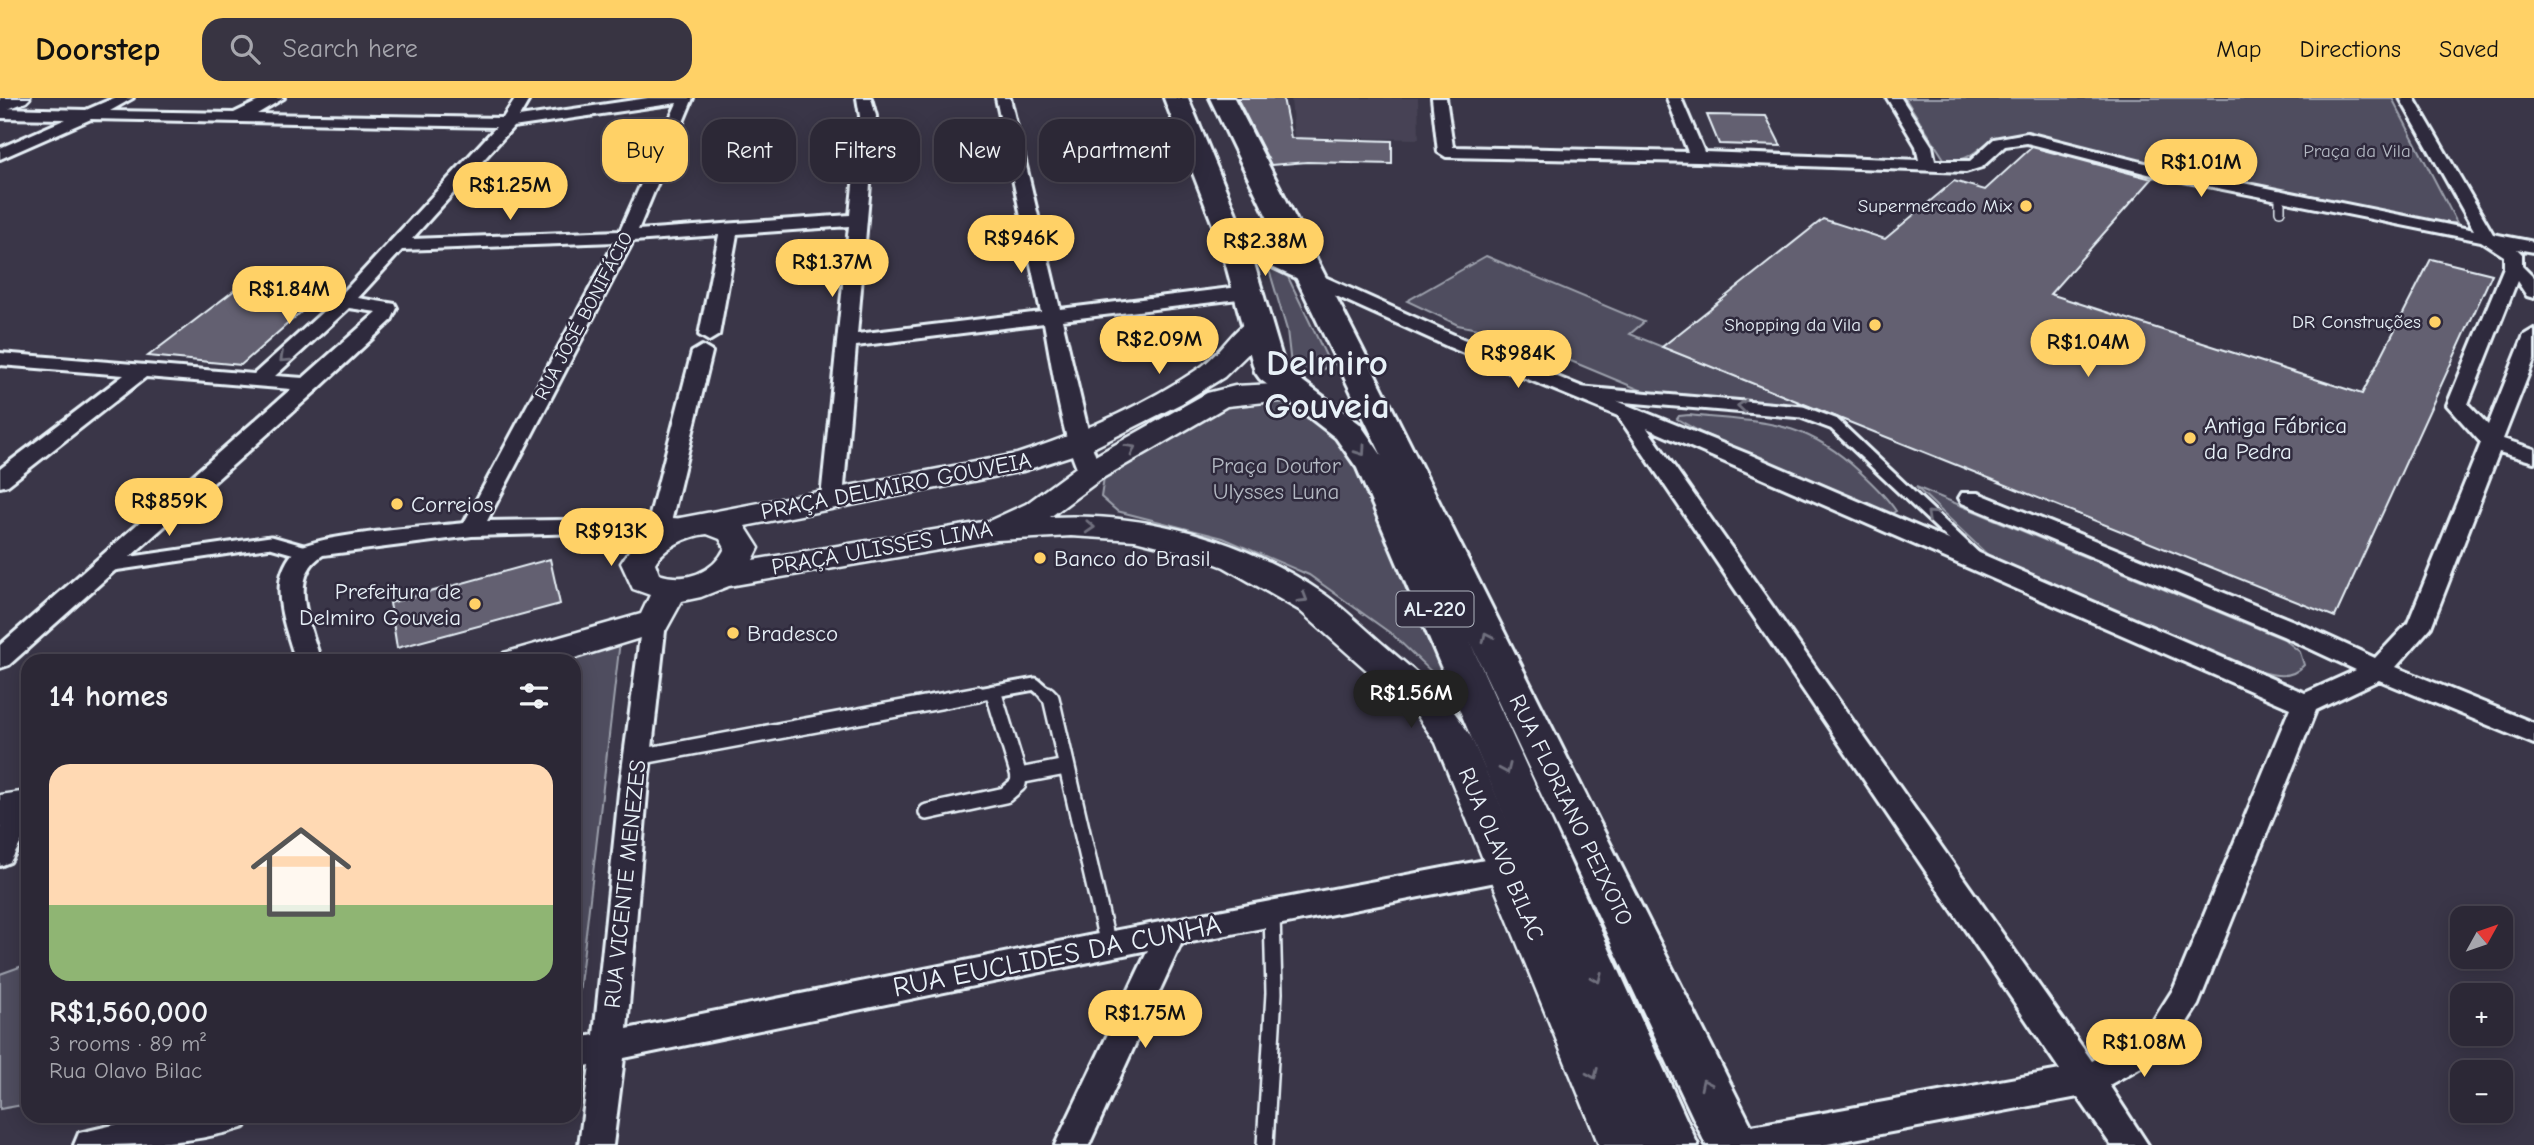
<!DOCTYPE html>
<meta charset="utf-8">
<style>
:root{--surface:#2c2836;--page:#383442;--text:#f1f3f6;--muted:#a6a6ad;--line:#484451;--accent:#ffd166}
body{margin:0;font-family:"Comic Neue",sans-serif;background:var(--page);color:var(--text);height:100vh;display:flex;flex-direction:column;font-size:26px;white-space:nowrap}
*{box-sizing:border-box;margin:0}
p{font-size:23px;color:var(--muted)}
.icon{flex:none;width:38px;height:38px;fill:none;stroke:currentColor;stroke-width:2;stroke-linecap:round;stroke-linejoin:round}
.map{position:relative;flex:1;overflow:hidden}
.side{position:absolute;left:21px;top:556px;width:560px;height:469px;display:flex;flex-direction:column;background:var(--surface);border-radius:21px;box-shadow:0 4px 18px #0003,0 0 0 2px var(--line)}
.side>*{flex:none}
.top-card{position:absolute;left:602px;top:21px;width:665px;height:63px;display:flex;gap:14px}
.needle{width:46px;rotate:50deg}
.controls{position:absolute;left:2450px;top:808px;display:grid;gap:14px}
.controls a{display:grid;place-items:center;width:63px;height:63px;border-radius:14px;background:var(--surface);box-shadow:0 4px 18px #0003,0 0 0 2px var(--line);font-size:35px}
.price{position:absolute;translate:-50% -60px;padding:0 16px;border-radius:24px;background:var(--accent);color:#111;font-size:23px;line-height:46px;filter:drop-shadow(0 2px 4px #0008)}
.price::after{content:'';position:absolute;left:50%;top:42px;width:21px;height:16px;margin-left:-10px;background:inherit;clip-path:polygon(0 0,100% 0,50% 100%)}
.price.current{background:#222;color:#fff}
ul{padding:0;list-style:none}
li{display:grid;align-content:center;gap:14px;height:371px;padding:0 28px}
li span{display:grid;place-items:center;height:217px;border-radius:21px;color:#555}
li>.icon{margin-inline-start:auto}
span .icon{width:126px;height:126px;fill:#fffc;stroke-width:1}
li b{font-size:30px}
h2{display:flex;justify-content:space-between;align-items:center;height:84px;padding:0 28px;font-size:30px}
.chip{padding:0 24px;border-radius:21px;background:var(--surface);box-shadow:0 4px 18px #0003,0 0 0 2px var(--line);font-size:24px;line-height:63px}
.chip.current{background:var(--accent);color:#111}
header{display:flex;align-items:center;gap:42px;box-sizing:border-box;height:98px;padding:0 35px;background:var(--accent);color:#111}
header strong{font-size:33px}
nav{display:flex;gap:38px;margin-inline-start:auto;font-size:24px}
.search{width:490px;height:63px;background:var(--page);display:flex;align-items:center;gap:18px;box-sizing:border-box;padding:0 24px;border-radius:21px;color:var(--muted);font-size:26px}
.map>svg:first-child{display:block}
.built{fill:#464354}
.green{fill:#504e5f;stroke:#9ca0ac;stroke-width:2}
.building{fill:#636171;stroke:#e8f1f8;stroke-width:2}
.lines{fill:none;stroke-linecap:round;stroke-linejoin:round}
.lane-far2-casing{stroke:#e8f1f8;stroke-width:12}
.lane-far1-casing{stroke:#e8f1f8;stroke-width:17}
.lane-casing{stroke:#e8f1f8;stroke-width:20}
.street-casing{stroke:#e8f1f8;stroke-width:6}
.secondary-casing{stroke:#e8f1f8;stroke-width:5}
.highway-casing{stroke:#e8f1f8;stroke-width:6}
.lane-far2{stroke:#2f2a3d;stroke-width:9}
.lane-far1{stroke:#2f2a3d;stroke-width:11}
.lane{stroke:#2f2a3d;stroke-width:15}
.street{fill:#2f2a3d;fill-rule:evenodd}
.secondary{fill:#2f2a3d;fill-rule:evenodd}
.highway{fill:#2f2a3d;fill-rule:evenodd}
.oneway{stroke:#70707e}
.poi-dot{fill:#ffd166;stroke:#2f2a3d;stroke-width:2.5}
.labels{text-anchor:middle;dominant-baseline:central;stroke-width:5;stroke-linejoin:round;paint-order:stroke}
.far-park-label{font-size:19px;fill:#b3b8c2;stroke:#2f2a3d}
.far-poi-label{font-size:19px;fill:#e8f1f8;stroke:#2f2a3d;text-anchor:end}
.far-street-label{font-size:19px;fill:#e8f1f8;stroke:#2f2a3d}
.shield{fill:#2f2a3d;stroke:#b0b5c0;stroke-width:2}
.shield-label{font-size:21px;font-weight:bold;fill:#e8f1f8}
.poi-label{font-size:23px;fill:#e8f1f8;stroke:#2f2a3d;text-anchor:start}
.park-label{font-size:23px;fill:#b3b8c2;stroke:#2f2a3d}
.street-label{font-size:23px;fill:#e8f1f8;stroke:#2f2a3d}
.near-street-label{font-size:28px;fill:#e8f1f8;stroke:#2f2a3d}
.town-label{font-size:37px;font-weight:bold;fill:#e8f1f8;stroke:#2f2a3d}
</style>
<header>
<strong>Doorstep</strong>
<div class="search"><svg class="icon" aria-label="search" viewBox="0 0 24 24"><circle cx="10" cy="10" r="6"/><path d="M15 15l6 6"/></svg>Search here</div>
<nav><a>Map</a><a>Directions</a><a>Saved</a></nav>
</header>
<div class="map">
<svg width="2534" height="1047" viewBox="0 0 2534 1047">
<rect width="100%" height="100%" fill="#3a3648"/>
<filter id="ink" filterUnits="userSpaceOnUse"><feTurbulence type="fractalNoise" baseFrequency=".0143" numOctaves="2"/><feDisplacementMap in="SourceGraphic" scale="14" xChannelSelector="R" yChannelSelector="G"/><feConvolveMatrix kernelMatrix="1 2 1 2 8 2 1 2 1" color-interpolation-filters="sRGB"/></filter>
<g filter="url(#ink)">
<polygon class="built" points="1291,0 1418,0 1419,41 1294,39"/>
<g class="green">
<path d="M1905 0H2392L2457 125H2442C2344 106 2245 89 2148 67 2105 58 2062 37 2018 36 1980 36 1981 63 1946 64Z"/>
<polygon points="1486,158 1644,224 1630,236 1812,309 1645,294 1511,238 1458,227 1407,203"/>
<path d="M1268 168 1288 179 1329 264C1323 278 1309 275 1296 273L1291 267 1287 232Z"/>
<polygon points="1254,302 1292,306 1348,343 1453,580 1439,581 1393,537 1309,477 1223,440 1117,413 1101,399 1104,379 1218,306"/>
<path d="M1689 317C1761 325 1803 320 1859 373 1872 385 1886 398 1896 413L1891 416 1883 413 1702 335 1677 321 1679 318Z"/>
<path d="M1916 389 2284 541 2300 554 2304 567C2289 584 2270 576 2251 571L1995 464Z"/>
<polygon points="620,543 578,904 574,905 574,564 549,564"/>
<polygon points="28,866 28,1006 0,1011 0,876"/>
</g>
<g class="building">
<polygon points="1237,0 1283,0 1291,40 1392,43 1392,66 1307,64 1271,67"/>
<polygon points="1707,17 1766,18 1781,48 1719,46"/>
<polygon points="2032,49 2152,81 2050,196 2362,296 2431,161 2492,176 2335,519 1662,249 1823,121 1885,141 1954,83 1985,92"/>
<polygon points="244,185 325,193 241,267 148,258"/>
<polygon points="550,461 560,506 397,550 390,505"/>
</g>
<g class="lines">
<defs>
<polyline id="lane-far2" points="2280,97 2280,113"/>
<g id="lane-far1">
<polyline points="1584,295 1802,314 1834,326 1975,459"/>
<polyline points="106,468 271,444 306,454"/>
<polyline points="993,593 995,598"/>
<polyline points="968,598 1035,586 1049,598"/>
</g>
<g id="lane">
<polyline points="994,596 1019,678 1066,669"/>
<polyline points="1047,596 1051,600 1108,847"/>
<polyline points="638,659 978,596"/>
<polyline points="927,714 1005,697 1018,686 1019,678"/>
<polyline points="1265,1047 1274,895 1272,814"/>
</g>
<g id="street">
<path d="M114 0H133L110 13 234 15 265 0H284L257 16 503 20 516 0H530L519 19 648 0H693L638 132 850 117 860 18 857 0H871L876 18 857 236 1041 214 996 0H1010L1060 211 1247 188 1256 194 1247 200 1062 222 1091 345 1101 374 1098 379H1082C1064 352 1051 261 1044 225L856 248 843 400 840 405H824L821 400 849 128 737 136 719 237 709 243 699 237 719 137 633 143 487 423 649 421 692 254 702 248 712 254 672 420 699 422 702 427 699 432 472 438 323 457C286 479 312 531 321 564H296C289 539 277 511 280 485 281 474 287 460 296 452 315 436 432 429 464 425L615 144 402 152 358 200 395 206 397 210 391 223 318 291 9 567 0 570V547L291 291 146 279 8 387 0 389V371L124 277 0 267V255L254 276 338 200 496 29 91 21 0 61V50L66 21 0 20V10L86 12ZM677 5 620 133 412 141 513 29ZM349 210 377 214 303 280 275 278Z"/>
<path d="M1432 0H1446L1453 49 1688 54 1667 0H1681L1704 54 1919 62 1916 48 1887 0H1901L1932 48 1935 63H1970L1994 41 2027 35 2149 66 2474 132 2400 0H2414L2493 136 2534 144V154L2517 151 2522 156V168L2534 180V200L2527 198 2517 183 2468 306 2488 327 2524 237 2534 231V262L2503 341 2534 351V364L2499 354 2431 529 2396 569 2534 625V646L2379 582 2316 612 2198 907 2168 954 2109 987 2148 1047H2111L2078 999 1822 1047H1718L1723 1035 1735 1031 2060 972 1618 318 1449 249 1228 149 1225 145 1228 141H1240L1463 241 1751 357 2305 595 2356 572 2283 538 1962 405 1959 400 1962 395H1978L2301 526 2375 560 2408 525 2481 345 2447 307 2504 169V158L2481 143 2148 76 2027 45 2005 48 1982 69 1966 74 1698 64 1446 59 1438 54ZM1647 330 2290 610 2174 890 2146 934 2092 963Z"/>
<polygon points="654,516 663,518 666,524 647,695 627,931 1108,834 1506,758 1516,762 1521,770 1516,778 1506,782 1181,846 1089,1047 1055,1047 1148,852 624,960 613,1047 579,1047 590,967 574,971 574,941 594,937 619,695 642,524 645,518"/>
<polygon points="27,697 28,732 10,764 0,768 0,730 17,700"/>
<path d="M152 1018H250L245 1029C190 1047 131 1047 74 1047L79 1035Z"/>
</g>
<g id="secondary">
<polygon points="0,0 30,0 26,4 0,14"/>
<path d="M1256 219 1266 221 1270 227 1252 252 1224 279 1182 305 1091 351 1023 373 745 428 759 450 753 462 989 423 1026 406 1079 367 1207 295 1235 288 1294 285 1304 288 1308 294 1304 300 1227 308 1101 381 1050 419C1145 414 1245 441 1324 496 1345 511 1365 531 1385 548 1421 579 1448 599 1472 641L1647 1047H1599L1436 645 1416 616 1299 512 1224 469 1187 455 1135 442 1071 438 997 442 729 488 701 499 682 503 666 532 562 564H499L504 555 641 516 650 497 633 491 621 465 638 439 680 420 1017 356C1081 335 1145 307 1201 269 1219 257 1239 223 1256 219ZM707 436 720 441 725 450C713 475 685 485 659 476L655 465C665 449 687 438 707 436Z"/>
<polygon points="28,693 28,723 0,729 0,697"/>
</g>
<polygon id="highway" points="1164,0 1188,0 1248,145 1285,270 1360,326 1382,358 1210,0 1234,0 1362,250 1761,1047 1706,1047 1470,544 1698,1047 1644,1047 1357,370 1336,340 1260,281 1255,274 1220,145"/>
</defs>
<use href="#lane-far2" class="lane-far2-casing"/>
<use href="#lane-far1" class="lane-far1-casing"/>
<use href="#lane" class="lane-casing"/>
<use href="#street" class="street-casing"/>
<use href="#secondary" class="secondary-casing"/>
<use href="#highway" class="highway-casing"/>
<use href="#lane-far2" class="lane-far2"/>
<use href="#lane-far1" class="lane-far1"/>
<use href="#lane" class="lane"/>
<use href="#street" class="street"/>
<use href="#secondary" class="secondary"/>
<use href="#highway" class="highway"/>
</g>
<defs><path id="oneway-chevron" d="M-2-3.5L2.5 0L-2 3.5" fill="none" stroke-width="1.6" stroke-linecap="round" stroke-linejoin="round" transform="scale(1.75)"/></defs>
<g class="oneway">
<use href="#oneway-chevron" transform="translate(284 260) rotate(138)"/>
<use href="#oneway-chevron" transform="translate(1742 308) rotate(-175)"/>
<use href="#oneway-chevron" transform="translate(1131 351) rotate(-30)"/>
<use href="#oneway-chevron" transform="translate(1361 353) rotate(55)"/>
<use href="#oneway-chevron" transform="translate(1931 417) rotate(-137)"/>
<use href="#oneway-chevron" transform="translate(1090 429) rotate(3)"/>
<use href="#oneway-chevron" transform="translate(1303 500) rotate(31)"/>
<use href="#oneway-chevron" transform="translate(1487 539) rotate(-116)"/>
<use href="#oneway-chevron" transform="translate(1506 671) rotate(66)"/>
<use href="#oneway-chevron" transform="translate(1597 880) rotate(66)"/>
<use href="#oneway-chevron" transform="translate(1593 976) rotate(67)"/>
<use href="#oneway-chevron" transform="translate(1705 986) rotate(-116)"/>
</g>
</g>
<g class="poi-dot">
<circle cx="2026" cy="108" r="7"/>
<circle cx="2435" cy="224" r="7"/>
<circle cx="1875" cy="227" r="7"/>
<circle cx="2190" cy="340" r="7"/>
<circle cx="397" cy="406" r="7"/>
<circle cx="1040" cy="460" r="7"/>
<circle cx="475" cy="506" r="7"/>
<circle cx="733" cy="535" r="7"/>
</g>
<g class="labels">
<g class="far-park-label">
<text x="2357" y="53">Praça da Vila</text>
</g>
<g class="far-poi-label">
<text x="2012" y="108">Supermercado Mix</text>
<text x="2421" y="224">DR Construções</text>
<text x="1861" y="227">Shopping da Vila</text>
</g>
<g class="far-street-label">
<text transform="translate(584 218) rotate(-62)">RUA JOSÉ BONIFÁCIO</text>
</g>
<rect class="shield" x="1396.5" y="493.5" width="77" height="35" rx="5"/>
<g class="shield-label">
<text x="1435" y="511">AL-220</text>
</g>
<g class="poi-label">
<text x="2204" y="327">Antiga Fábrica<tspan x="2204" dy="26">da Pedra</tspan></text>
<text x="411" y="406">Correios</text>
<text x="1054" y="460">Banco do Brasil</text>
<text x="461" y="493" text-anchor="end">Prefeitura de<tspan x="461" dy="26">Delmiro Gouveia</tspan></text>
<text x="747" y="535">Bradesco</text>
</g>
<g class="park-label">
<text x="1276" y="367">Praça Doutor<tspan x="1276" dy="26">Ulysses Luna</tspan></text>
</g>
<g class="street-label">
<text transform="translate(896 388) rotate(-11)">PRAÇA DELMIRO GOUVEIA</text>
<text transform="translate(882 450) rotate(-10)">PRAÇA ULISSES LIMA</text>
<text transform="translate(1571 712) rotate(64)">RUA FLORIANO PEIXOTO</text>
<text transform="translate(1501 756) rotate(67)">RUA OLAVO BILAC</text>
<text transform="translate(625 786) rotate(-84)">RUA VICENTE MENEZES</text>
</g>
<g class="near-street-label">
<text transform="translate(1057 858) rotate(-11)">RUA EUCLIDES DA CUNHA</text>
</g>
<g class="town-label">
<text x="1327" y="265">Delmiro<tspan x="1327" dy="43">Gouveia</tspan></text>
</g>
</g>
</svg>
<div class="controls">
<a><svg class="needle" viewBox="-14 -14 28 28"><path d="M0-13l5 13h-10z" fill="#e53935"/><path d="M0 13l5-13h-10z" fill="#a6a6ad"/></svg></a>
<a>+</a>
<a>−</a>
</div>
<b class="price" style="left:2201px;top:101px">R$1.01M</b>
<b class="price" style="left:510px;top:124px">R$1.25M</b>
<b class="price" style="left:1021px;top:177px">R$946K</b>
<b class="price" style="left:1265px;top:180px">R$2.38M</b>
<b class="price" style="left:832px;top:201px">R$1.37M</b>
<b class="price" style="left:289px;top:228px">R$1.84M</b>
<b class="price" style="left:1159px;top:278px">R$2.09M</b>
<b class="price" style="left:2088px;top:281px">R$1.04M</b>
<b class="price" style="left:1518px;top:292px">R$984K</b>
<b class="price" style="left:169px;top:440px">R$859K</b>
<b class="price" style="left:611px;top:470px">R$913K</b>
<b class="price current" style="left:1411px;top:632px">R$1.56M</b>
<b class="price" style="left:1145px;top:952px">R$1.75M</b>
<b class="price" style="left:2144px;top:981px">R$1.08M</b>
<div class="top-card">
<a class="chip current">Buy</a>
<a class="chip">Rent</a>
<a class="chip">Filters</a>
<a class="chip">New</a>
<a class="chip">Apartment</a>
</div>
<section class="side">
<h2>14 homes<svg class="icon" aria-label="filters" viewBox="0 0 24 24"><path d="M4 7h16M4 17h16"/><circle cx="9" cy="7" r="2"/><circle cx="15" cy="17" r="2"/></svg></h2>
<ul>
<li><span style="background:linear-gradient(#ffd9b3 65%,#8fb573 0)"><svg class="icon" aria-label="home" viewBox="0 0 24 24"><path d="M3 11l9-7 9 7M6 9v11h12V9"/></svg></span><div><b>R$1,560,000</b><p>3 rooms · 89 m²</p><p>Rua Olavo Bilac</p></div></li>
</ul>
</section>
</div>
